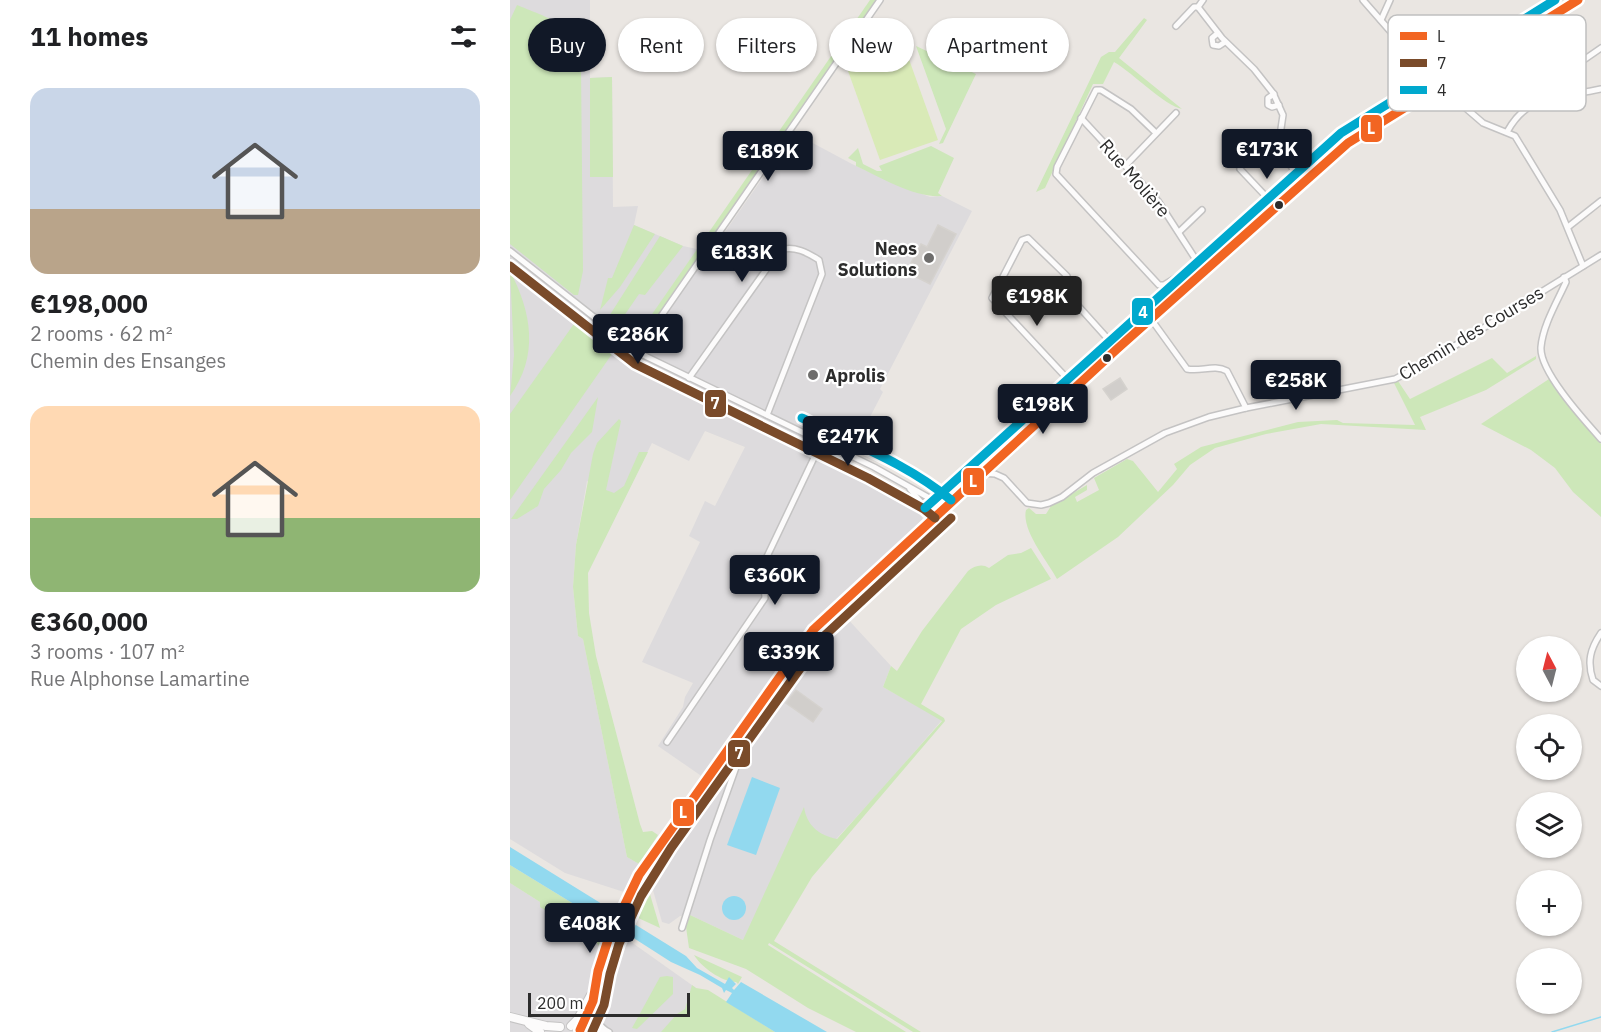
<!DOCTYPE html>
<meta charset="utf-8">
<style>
:root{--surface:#fff;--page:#f2f2f2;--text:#202124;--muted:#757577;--accent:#111827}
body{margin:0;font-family:"IBM Plex Sans",sans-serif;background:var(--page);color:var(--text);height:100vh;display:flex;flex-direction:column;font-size:22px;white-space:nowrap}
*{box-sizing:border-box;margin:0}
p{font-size:20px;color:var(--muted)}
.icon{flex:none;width:33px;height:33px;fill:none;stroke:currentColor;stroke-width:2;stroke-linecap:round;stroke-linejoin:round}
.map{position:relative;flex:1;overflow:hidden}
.drawer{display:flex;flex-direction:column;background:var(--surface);width:510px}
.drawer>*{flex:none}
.top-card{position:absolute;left:18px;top:18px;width:570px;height:54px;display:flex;gap:12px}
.needle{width:39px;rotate:353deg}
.controls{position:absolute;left:1006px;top:636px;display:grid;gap:12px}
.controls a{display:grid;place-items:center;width:66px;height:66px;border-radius:50%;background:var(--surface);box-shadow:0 2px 4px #0004;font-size:30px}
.scale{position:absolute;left:18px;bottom:15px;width:162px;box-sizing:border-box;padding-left:6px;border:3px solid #2c2c2c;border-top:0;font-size:16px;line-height:21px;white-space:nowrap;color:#2c2c2c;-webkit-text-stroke:4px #fff;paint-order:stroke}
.price{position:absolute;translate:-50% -51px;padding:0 14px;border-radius:6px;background:var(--accent);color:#fff;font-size:20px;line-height:39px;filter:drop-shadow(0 2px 3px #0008)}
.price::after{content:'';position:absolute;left:50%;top:36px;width:18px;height:14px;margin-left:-9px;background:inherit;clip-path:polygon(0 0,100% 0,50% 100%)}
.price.selected{background:#222;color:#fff}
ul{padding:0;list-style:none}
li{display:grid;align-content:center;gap:12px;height:318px;padding:0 30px}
li span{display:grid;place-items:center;height:186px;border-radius:18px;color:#555}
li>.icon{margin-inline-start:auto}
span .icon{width:108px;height:108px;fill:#fffc;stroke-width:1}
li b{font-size:26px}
h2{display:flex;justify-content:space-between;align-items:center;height:72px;padding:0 30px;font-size:26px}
.pill{padding:0 21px;border-radius:27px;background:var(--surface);box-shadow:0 2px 4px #0004;font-size:21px;line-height:54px}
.pill.selected{background:var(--accent);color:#fff}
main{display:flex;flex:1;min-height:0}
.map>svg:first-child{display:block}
.industrial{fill:#dddbdd}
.green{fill:#cde7b9}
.pitch{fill:#d9eab7}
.water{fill:#92d9ef}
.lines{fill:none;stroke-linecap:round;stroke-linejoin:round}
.stream{stroke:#92d9ef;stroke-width:1.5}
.building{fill:#d1cecb;stroke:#d5d2ce;stroke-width:1.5}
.street-casing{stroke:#c4c3c3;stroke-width:8}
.secondary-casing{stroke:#c4c3c3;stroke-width:10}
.street{stroke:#fcfbfb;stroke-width:5}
.secondary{stroke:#fcfbfb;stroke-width:8}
.bus-1-casing{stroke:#fff;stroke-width:14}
.bus-2-casing{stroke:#fff;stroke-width:14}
.bus-3-casing{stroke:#fff;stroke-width:14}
.bus-1{stroke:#f26522;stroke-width:9}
.bus-2{stroke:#7a4b2a;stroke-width:9}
.bus-3{stroke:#00a9ce;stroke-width:9}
.bus-dot{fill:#2c2c2c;stroke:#fff;stroke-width:2}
.poi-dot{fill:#6e6d6c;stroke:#fff;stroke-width:2}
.labels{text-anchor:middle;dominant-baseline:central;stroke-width:4.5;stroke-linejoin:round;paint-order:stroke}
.street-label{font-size:18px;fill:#2c2c2c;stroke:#fff}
.poi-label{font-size:18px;font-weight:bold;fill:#2c2c2c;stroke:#fff;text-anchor:end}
.key{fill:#fff;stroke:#c0c0c0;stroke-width:1.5}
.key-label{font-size:16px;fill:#2c2c2c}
.line-badge{stroke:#fff;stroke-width:2}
.badge-label{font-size:16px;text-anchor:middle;font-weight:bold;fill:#fff}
</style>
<main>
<section class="drawer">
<h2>11 homes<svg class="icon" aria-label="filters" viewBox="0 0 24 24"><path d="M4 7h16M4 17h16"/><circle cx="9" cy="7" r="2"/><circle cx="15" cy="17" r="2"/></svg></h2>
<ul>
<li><span style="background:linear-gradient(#c9d6e8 65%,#b9a48a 0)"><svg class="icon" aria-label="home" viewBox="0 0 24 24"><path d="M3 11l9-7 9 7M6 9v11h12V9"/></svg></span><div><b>€198,000</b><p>2 rooms · 62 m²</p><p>Chemin des Ensanges</p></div></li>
<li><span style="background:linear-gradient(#ffd9b3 60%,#8fb573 0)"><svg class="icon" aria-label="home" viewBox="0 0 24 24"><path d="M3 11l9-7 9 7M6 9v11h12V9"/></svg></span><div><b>€360,000</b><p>3 rooms · 107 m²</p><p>Rue Alphonse Lamartine</p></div></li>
</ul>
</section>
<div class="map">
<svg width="1091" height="1032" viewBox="0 0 1091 1032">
<rect width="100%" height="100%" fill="#eae6e2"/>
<g class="industrial">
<polygon points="0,0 80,0 80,78 102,77 103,207 128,206 124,225 173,246 201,252 284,133 342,164 386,184 420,197 432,196 462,211 370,389 373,392 337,461 397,498 411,511 412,520 323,603 381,666 373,687 432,720 375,786 233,940 180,915 170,916 159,924 152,922 137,869 196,784 190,775 148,746 173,707 175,697 183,683 132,662 190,542 179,536 195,501 205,506 235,447 195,431 179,461 142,443 113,500 77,481 66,545 63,587 68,636 73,639 117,857 129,864 114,892 55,873 0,839"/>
<polygon points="0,883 30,902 85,941 89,946 101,948 107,932 186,988 171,1032 0,1032"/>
</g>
<g class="green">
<polygon points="360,0 366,0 127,345 122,343"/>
<path d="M7 5C46 21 60 22 71 67L73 271 68 295H64L0 244V20Z"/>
<path d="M634 18 637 20 609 58 672 109C655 106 623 73 604 62L593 84H583L535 188 526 192 591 57 599 52H605Z"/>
<polygon points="406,46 466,74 433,143 429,144 436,129"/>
<polygon points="102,77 103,177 80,177 80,78"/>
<path d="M421 146 444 158 428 193 432 196C404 198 372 178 346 166V162L338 158 348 148 353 164 367 171H372L369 166Z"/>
<polygon points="124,225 145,234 110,287 90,310 98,278 102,278"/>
<polygon points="150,236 173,246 135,295 129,294 105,329 96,321"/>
<path d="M0 271C22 313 29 356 0 396L4 355Z"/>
<polygon points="71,314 109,344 0,500 0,414"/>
<path d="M1026 356V359L976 390 910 417 916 430 811 424 756 434 705 448 680 465 663 485 608 537 547 579C538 562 511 530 516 510L519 508 526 514H536L541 506 577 485V490L565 497 567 502 589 490 584 478 617 459 623 461 648 492 667 469 664 464 691 447 788 422 827 420 833 423 905 425 884 383 888 381 900 399 982 358 997 373Z"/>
<polygon points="1039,379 1091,444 1091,517 1063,492 1045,468 1021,450 971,424"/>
<polygon points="88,397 82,432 61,453 51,470 34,489 28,506 7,519 1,519"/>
<polygon points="109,419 111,421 96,490 104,493 114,486 129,452 138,452 78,573 79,613 86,656 130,824 133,832 142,831 148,835 129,864 117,857 73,639 68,636 63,587 66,545 83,454 87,443"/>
<path d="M521 548 541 579 486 605 451 629 411 704 434 718 435 721 302 877 264 941 411 1032H403L259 943 258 945 396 1032H346L298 1008 236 969 179 948 176 927 180 915 233 940 294 807C297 826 309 835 327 839L432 721 373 687 381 666 387 671 412 631 458 571C464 566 472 563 479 568L498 555 511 553Z"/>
<polygon points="0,865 90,920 100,924 89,946 85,941 30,907 30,902 0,883"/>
<path d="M134 874 150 928 115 912C120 898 127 888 134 874Z"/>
<path d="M184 955 232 977 228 984 226 982C212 982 191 967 184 955Z"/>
<polygon points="157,976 163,977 163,994 127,1029 122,1028 150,977"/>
<polygon points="182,985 186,988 198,990 265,1032 151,1032 167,1014 175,1009"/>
</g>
<polygon class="pitch" points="396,51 428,140 370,160 338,71"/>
<g class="water">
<polygon points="242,777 270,788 246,855 217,845"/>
<polygon points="0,847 176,956 187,968 215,984 219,977 226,984 222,988 224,990 231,982 317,1032 265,1032 216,1002 222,993 216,990 214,993 212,988 190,975 161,962 108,928 90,920 0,865"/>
<circle cx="224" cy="908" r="12"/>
</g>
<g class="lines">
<polyline class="stream" points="1042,1032 1091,1017"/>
</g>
<g class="building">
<polygon points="428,225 446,234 420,284 402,275 407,266 401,263 411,244 417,247"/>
<polygon points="610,378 617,389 601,400 593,389"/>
<polygon points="286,690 312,709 303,722 276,703"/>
</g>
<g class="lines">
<defs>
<g id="street">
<polyline points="853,0 881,32 922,89"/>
<polyline points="688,7 712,38 744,69 763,93 773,115 768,149 793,182"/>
<polyline points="871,20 880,0"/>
<polyline points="666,26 684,7 688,7 693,0"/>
<polyline points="1023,28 1051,73 1060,93"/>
<polyline points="708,33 702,38 703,45 709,46 715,42"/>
<polyline points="1052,75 1091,48"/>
<polyline points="929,85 973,123 1005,136 1050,210 1073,266"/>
<polyline points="764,94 758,98 758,105 762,107 769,105"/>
<polyline points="571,118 648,201 690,266"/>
<path d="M997 132C1019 91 1053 98 1091 89"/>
<polyline points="646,133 621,109 591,90 586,90 547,167 546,174 649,285 654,285 689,264"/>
<polyline points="616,165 666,113"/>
<polyline points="730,169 766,207"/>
<polyline points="1058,227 1091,201"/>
<polyline points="669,232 692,210"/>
<polyline points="0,251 131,354 364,467 421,499 433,509"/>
<path d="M1054 277 1056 282C1047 302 1033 325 1031 347 1029 371 1075 421 1091 439"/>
<path d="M641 319 677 369C691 372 704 364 717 371L736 408"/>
<polyline points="127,351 370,0"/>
<path d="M179 378 270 250C284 245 298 253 309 260L312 274 257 415"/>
<polyline points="566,388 482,298 512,240 518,238 557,276 562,299 607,349"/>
<polyline points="472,473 485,474 494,478 517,503 531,505 539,503 552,497 583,473 655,433 699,417 736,408 885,379 925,358 1091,255"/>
<polyline points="400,489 423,517"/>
<path d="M1091 633C1080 649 1077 662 1083 680L1091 686"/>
<polyline points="157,742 255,598 253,565 312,441"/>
<polyline points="172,928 200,840 239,731 237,726 233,724"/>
<path d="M83 1004C83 1016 89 1027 99 1032"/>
<polyline points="73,1032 84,1027 94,1030 88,1032"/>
</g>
<g id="secondary">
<polyline points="0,1017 36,1026 50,1027"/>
<polyline points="19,1024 30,1032"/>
<polyline points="61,1026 68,1019 81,995"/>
<polyline points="70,1030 83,1001 88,971 98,940 129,875 267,678 303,630 387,550 607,349 838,143 1068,0"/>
</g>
</defs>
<use href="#street" class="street-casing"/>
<use href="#secondary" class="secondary-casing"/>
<use href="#street" class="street"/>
<use href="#secondary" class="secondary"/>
<defs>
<polyline id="bus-1" points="70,1030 83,1001 88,971 98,940 129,875 303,630 607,349 838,143 1068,0"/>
<g id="bus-2">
<polyline points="0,266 125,364 358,478 414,509 425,518"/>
<polyline points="82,1032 94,1005 100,974 109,944 131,896 161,848 312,638 441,518"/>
</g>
<g id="bus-3">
<path d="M292 418C342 443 398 464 441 500"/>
<polyline points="415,508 831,133 1045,0"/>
</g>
</defs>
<use href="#bus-1" class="bus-1-casing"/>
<use href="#bus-2" class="bus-2-casing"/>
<use href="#bus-3" class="bus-3-casing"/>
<use href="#bus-1" class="bus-1"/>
<use href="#bus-2" class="bus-2"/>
<use href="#bus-3" class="bus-3"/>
</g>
<g class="bus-dot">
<circle cx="769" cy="205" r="5"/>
<circle cx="597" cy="358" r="5"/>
</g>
<g class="poi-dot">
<circle cx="419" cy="258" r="6"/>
<circle cx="303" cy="375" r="6"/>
</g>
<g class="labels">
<g class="street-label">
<text transform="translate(625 178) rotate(49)">Rue Molière</text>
<text transform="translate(961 333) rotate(-31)">Chemin des Courses</text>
</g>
<g class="poi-label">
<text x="407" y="248">Neos<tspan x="407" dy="21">Solutions</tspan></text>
<text x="315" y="375" text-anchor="start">Aprolis</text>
</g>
</g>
<rect x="878" y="15" width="198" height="96" rx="9" class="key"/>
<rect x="890" y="32" width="27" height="8" fill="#f26522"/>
<rect x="890" y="59" width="27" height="8" fill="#7a4b2a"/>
<rect x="890" y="86" width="27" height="8" fill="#00a9ce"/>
<g class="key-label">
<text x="927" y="42">L</text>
<text x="927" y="69">7</text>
<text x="927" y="96">4</text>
</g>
<g class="line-badge">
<rect x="850" y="114" width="23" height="29" rx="6" fill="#f26522"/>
<rect x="621" y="297" width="23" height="29" rx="6" fill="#00a9ce"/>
<rect x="194" y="389" width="23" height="29" rx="6" fill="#7a4b2a"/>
<rect x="452" y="467" width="23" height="29" rx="6" fill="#f26522"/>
<rect x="217" y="739" width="24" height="29" rx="6" fill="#7a4b2a"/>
<rect x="162" y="798" width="23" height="29" rx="6" fill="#f26522"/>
</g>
<g class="badge-label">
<text x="861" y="134">L</text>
<text x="633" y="318">4</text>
<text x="205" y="409">7</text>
<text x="463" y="487">L</text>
<text x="229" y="759">7</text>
<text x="173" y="818">L</text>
</g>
</svg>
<div class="controls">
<a><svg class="needle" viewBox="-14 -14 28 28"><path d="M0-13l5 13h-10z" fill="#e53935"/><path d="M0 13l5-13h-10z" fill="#757577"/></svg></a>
<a><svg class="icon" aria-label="locate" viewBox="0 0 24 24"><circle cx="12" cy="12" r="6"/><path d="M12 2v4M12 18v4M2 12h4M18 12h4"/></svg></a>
<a><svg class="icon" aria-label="layers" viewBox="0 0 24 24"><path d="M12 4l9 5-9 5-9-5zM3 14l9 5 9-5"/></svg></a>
<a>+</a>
<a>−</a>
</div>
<div class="scale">200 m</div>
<b class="price" style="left:757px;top:180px">€173K</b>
<b class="price" style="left:258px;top:182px">€189K</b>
<b class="price" style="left:232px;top:283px">€183K</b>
<b class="price selected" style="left:527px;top:327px">€198K</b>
<b class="price" style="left:128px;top:365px">€286K</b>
<b class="price" style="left:786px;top:411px">€258K</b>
<b class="price" style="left:533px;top:435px">€198K</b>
<b class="price" style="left:338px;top:467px">€247K</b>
<b class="price" style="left:265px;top:606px">€360K</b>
<b class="price" style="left:279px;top:683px">€339K</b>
<b class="price" style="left:80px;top:954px">€408K</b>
<div class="top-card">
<a class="pill selected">Buy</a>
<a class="pill">Rent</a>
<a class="pill">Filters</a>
<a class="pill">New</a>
<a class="pill">Apartment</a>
</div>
</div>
</main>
